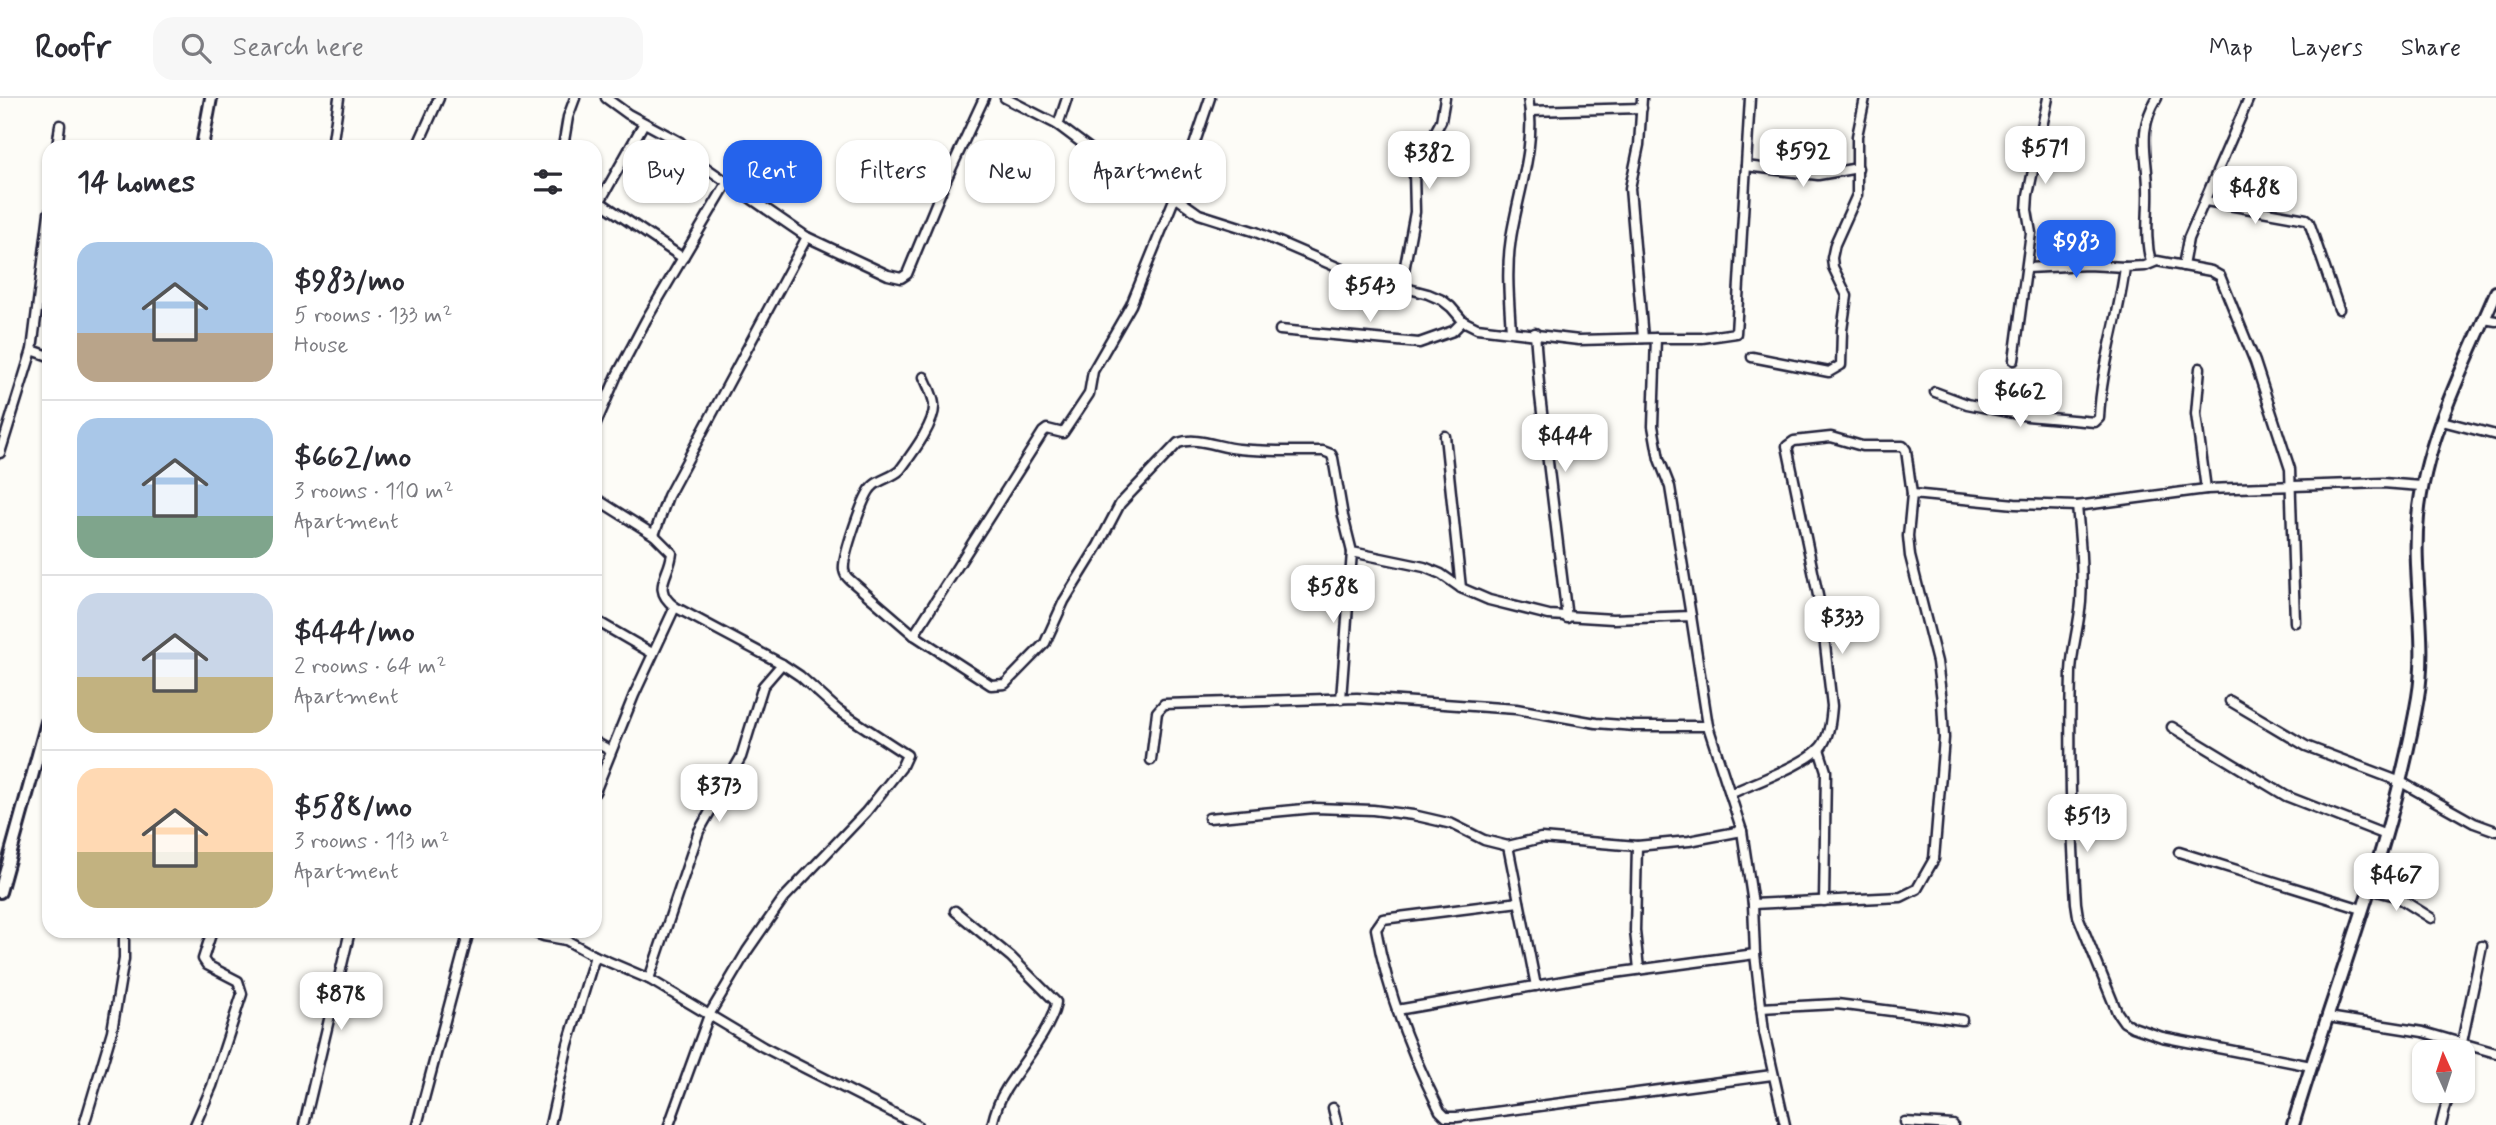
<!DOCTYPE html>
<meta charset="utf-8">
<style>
:root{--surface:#fff;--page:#f7f7f7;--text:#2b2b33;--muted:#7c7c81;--line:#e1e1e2;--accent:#2563eb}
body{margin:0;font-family:Mynerve,sans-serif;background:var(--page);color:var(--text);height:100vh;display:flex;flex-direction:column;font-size:26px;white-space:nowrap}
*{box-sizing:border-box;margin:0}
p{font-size:23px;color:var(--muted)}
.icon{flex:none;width:38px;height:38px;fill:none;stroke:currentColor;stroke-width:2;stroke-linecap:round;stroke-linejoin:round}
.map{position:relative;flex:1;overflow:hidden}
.sheet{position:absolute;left:42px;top:42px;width:560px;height:798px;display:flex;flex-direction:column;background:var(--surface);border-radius:21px;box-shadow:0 2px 5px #0004}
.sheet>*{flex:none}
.hud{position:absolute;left:623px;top:42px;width:665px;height:63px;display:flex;gap:14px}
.needle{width:46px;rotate:357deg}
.controls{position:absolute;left:2412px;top:942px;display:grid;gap:14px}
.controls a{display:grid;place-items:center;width:63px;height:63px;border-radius:14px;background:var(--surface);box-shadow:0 2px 5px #0004;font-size:35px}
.price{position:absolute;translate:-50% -60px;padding:0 16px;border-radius:14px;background:#fff;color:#222;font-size:23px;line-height:46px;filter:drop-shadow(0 2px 4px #0008)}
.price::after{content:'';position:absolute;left:50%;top:42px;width:21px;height:16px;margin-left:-10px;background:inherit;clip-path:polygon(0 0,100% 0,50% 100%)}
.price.selected{background:var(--accent);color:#fff}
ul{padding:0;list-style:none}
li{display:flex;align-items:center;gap:21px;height:175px;padding:0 35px}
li+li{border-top:2px solid var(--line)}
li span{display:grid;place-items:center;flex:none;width:196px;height:140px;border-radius:21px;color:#555}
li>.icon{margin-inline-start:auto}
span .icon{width:84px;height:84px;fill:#fffc;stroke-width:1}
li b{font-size:30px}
h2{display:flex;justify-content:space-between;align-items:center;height:84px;padding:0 35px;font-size:30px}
.tag{padding:0 24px;border-radius:21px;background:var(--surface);box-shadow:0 2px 5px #0004;font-size:24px;line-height:63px}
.tag.selected{background:var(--accent);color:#fff}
header{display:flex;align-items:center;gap:42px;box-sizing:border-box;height:98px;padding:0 35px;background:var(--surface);border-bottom:2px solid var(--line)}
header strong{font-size:33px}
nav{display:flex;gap:38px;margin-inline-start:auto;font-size:24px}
.search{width:490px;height:63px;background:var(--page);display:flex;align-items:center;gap:18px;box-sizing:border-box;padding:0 24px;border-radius:21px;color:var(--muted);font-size:26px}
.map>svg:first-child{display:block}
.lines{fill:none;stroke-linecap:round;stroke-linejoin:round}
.minor-casing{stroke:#22223b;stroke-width:13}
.tertiary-casing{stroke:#22223b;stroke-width:16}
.minor{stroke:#fdfcf7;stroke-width:8}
.tertiary{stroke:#fdfcf7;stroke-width:10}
</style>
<header>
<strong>Roofr</strong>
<div class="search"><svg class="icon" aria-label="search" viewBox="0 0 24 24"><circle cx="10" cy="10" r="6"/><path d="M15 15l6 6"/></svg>Search here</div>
<nav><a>Map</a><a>Layers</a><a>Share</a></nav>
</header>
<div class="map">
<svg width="2496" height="1027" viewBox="0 0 2496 1027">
<rect width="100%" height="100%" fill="#fdfcf7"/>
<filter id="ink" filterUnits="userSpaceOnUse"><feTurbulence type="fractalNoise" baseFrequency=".0143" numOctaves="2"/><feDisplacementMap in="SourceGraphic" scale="14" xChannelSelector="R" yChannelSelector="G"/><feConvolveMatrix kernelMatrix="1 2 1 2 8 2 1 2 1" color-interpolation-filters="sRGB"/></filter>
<g filter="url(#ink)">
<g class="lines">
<defs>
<g id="minor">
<polyline points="606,0 628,16 680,44 702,67 807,139 888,177 901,180 907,176 945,84 984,0"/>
<polyline points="1005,0 1058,27 1106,63 1128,74 1149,76 1164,86 1175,99 1199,116 1256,134 1353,176 1428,196 1442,202 1451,209 1463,223 1477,230 1579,242 1656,240"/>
<polyline points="1642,0 1639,47 1630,90 1643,240"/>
<polyline points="1530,13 1642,10"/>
<polyline points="1058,27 1067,0"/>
<polyline points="57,49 60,27"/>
<polyline points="332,49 339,0"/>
<polyline points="417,49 439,0"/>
<polyline points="563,49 568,19 575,0"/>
<polyline points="1746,68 1818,77 1858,70"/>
<polyline points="1164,86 1178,77 1188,65 1210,0"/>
<polyline points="2206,103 2306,121 2309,124 2339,211"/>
<polyline points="600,104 683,160"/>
<polyline points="595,112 644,25"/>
<path d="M2151 164C2144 139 2149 115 2148 89 2147 54 2137 33 2157 0"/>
<polyline points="2183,168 2188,141 2249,0"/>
<polyline points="2027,170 2088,167 2125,169"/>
<polyline points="1401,189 1415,114 1414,74 1441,23 1445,0"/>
<polyline points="2484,221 2496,223"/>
<polyline points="1280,232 1419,245 1453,233 1463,223"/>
<path d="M1511 233C1509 201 1506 171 1511 140 1518 95 1537 46 1528 0"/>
<polyline points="1535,235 1540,298 1567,520"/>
<polyline points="32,252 49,258"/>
<polyline points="1752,259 1829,274 1841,267 1842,232 1847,198 1833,169 1832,160 1835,146 1857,97 1857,38 1865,0"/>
<polyline points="2014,262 2031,135 2027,112 2028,97 2048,0"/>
<polyline points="2200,270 2196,316 2206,391"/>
<path d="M924 279C928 288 933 297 934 306 936 325 911 357 900 372 892 380 879 381 872 389 863 398 842 460 844 472 845 477 846 478 849 481L914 537 991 587 1005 586 1045 545 1064 503 1098 448 1120 406 1178 345C1198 338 1219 350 1239 351 1267 354 1295 353 1323 353L1331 356 1333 360 1343 418 1352 454 1424 469 1441 476 1461 490 1489 502 1549 517 1613 521 1691 518 1708 628 1742 733 1753 806 1755 856 1764 934 1785 1027"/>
<path d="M1935 294 1967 306 2027 318 2095 324 2099 320C2101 269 2119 220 2125 169L2145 168 2157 163 2211 173 2220 178 2255 264 2290 371 2295 524"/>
<polyline points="2442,323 2496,337"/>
<polyline points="595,328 617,277 646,222 727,85"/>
<polyline points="1445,338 1461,490"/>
<polyline points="0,355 32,252 49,115"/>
<polyline points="1912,396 2015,406 2077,408 2206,391 2383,385 2421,388"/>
<polyline points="595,400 654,437"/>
<path d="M2077 408C2080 440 2083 472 2081 504 2079 528 2072 550 2071 574 2069 651 2071 728 2076 805L2078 818 2117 914 2124 924 2133 929 2162 939 2311 968"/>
<polyline points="1691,518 1670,389 1659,361 1653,328 1656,240 1702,240 1736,235 1750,0"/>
<polyline points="595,522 652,555"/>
<polyline points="914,537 1043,334 1047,331 1063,335 1089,296 1093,273 1131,207 1175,99"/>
<polyline points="1341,601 1352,454"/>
<polyline points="2230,603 2306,648 2401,684 2474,725 2496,733"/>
<polyline points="2172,629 2286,698 2386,737"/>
<polyline points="595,644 611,653"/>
<polyline points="1819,651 1826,673 1824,803"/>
<polyline points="1151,662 1157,614 1164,606 1357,600 1516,611 1596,625 1635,628 1708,628"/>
<path d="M595 694 634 597 675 509C650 490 670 478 672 455L654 437 668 398 807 139"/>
<path d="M1730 696C1753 685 1811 665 1823 646 1830 634 1831 620 1832 608L1821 512 1787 348 1794 343 1831 339 1862 348H1903L1906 352 1912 396 1908 438 1910 458 1937 564 1942 603 1944 640 1934 761 1917 791 1901 799 1753 806"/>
<polyline points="1209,720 1315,710 1373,712 1413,717 1452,726 1484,742 1508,748 1541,740 1637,748 1689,743 1742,733"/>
<polyline points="1508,748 1536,888"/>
<polyline points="1637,748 1635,833 1639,871"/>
<polyline points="2179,754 2362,811"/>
<polyline points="2369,791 2396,798 2431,820"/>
<path d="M1519 804 1383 821 1376 831C1387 895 1411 955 1440 1013L1446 1019H1457L1772 977"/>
<path d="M955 813 1011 859 1056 904C1054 927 1019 970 1006 991 999 1002 995 1014 992 1027"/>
<polyline points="529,833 544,838 566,842 595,858 649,881 763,949 917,1027"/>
<polyline points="649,881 699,733 741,659 763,588 782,566"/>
<polyline points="1761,910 1837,906 1962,922"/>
<polyline points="1397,912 1592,878 1755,856"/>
<polyline points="2328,919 2423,934 2496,955"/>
<polyline points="2460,954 2482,848"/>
<polyline points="1333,1010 1337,1027"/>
<polyline points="1905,1024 1953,1027"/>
<polyline points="84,1027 112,933 124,861 124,833"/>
<polyline points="195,1027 212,988 242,896 238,883 207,867 203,861 212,833"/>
<polyline points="304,1027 350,833"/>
<polyline points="417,1027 469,833"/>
<polyline points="550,1027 568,946 595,858"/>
<polyline points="669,1027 709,917 747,853 783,801 866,714 901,670 907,657 838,612 800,578 782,566 675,509"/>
<polyline points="2441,1027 2450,992"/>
</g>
<g id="tertiary">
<polyline points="202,49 211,0"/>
<polyline points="0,794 49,617"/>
<path d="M2293 1027C2335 885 2393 746 2418 599 2428 541 2412 478 2418 419 2425 341 2466 265 2496 194"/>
</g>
</defs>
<use href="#minor" class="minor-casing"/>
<use href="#tertiary" class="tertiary-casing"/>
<use href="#minor" class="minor"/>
<use href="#tertiary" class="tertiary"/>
</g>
</g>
</svg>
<div class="controls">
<a><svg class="needle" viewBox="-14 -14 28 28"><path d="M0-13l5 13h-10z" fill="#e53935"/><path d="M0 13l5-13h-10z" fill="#7c7c81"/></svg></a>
</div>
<b class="price" style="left:2045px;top:88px">$571</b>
<b class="price" style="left:1803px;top:91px">$592</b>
<b class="price" style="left:1429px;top:93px">$382</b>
<b class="price" style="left:2255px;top:128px">$488</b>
<b class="price selected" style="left:2076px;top:182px">$983</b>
<b class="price" style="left:1370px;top:226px">$543</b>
<b class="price" style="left:2020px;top:331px">$662</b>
<b class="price" style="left:1565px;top:376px">$444</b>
<b class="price" style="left:1333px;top:527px">$588</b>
<b class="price" style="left:1842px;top:558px">$333</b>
<b class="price" style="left:719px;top:726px">$373</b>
<b class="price" style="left:2087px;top:756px">$513</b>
<b class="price" style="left:2396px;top:815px">$467</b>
<b class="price" style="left:341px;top:934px">$878</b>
<div class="hud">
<a class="tag">Buy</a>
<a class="tag selected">Rent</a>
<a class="tag">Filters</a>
<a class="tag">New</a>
<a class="tag">Apartment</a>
</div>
<section class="sheet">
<h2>14 homes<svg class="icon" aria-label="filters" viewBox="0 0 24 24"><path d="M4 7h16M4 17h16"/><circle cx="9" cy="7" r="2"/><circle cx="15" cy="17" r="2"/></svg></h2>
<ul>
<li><span style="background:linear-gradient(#a9c7e8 65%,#b9a48a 0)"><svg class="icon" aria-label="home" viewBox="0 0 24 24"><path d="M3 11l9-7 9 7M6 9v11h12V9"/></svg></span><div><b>$983/mo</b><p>5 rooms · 133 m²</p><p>House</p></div></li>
<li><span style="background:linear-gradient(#a9c7e8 70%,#7fa58c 0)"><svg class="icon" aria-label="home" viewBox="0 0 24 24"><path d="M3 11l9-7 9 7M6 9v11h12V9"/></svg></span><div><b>$662/mo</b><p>3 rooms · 110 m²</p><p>Apartment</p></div></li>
<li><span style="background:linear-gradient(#c9d6e8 60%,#c2b280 0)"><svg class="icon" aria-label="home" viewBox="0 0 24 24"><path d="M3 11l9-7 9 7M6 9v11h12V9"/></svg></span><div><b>$444/mo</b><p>2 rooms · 64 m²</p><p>Apartment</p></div></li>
<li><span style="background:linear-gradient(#ffd9b3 60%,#c2b280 0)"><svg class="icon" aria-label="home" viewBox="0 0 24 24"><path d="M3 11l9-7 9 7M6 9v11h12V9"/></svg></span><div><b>$588/mo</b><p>3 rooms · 113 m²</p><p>Apartment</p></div></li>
</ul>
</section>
</div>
